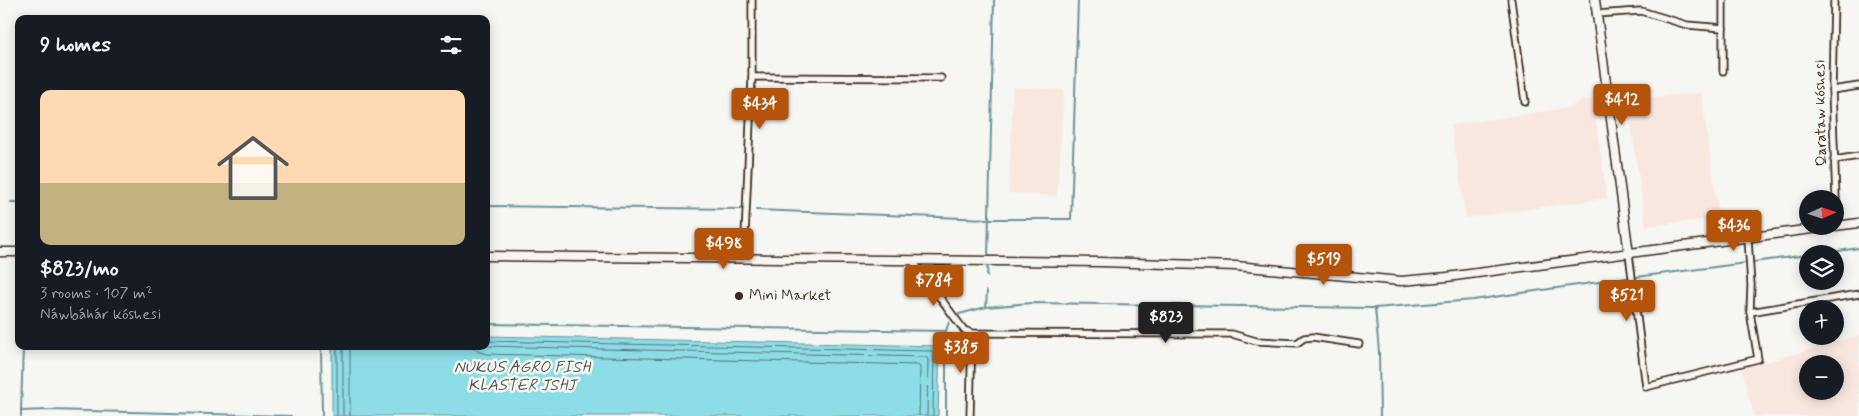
<!DOCTYPE html>
<meta charset="utf-8">
<style>
:root{--surface:#171b24;--page:#242831;--text:#f1f3f6;--muted:#9ea1a6;--accent:#b45309}
body{margin:0;font-family:Mynerve,sans-serif;background:var(--page);color:var(--text);height:100vh;display:flex;flex-direction:column;font-size:19px;white-space:nowrap}
*{box-sizing:border-box;margin:0}
p{font-size:16px;color:var(--muted)}
.icon{flex:none;width:28px;height:28px;fill:none;stroke:currentColor;stroke-width:2;stroke-linecap:round;stroke-linejoin:round}
.map{position:relative;flex:1;overflow:hidden}
.panel{position:absolute;left:15px;top:15px;width:475px;height:335px;display:flex;flex-direction:column;background:var(--surface);border-radius:10px;box-shadow:0 2px 12px #0003}
.panel>*{flex:none}
.needle{width:32px;rotate:87deg}
.fabs{position:absolute;left:1799px;top:190px;display:grid;gap:10px}
.fabs a{display:grid;place-items:center;width:45px;height:45px;border-radius:50%;background:var(--surface);box-shadow:0 2px 12px #0003;font-size:25px}
.price{position:absolute;translate:-50% -42px;padding:0 11px;border-radius:5px;background:var(--accent);color:#fff;font-size:16px;line-height:32px;filter:drop-shadow(0 1px 2px #0008)}
.price::after{content:'';position:absolute;left:50%;top:30px;width:15px;height:11px;margin-left:-8px;background:inherit;clip-path:polygon(0 0,100% 0,50% 100%)}
.price.on{background:#222;color:#fff}
ul{padding:0;list-style:none}
li{display:grid;align-content:center;gap:10px;height:265px;padding:0 25px}
li span{display:grid;place-items:center;height:155px;border-radius:10px;color:#555}
li>.icon{margin-inline-start:auto}
span .icon{width:90px;height:90px;fill:#fffc;stroke-width:1}
li b{font-size:21px}
h2{display:flex;justify-content:space-between;align-items:center;height:60px;padding:0 25px;font-size:21px}
.map>svg:first-child{display:block}
.built{fill:#f8e7df;fill-rule:evenodd}
.water{fill:#8cdde8;stroke:#6c9597}
.lines{fill:none;stroke-linecap:round;stroke-linejoin:round}
.shore{stroke:#5b726f;stroke-width:1}
.stream{stroke:#6c9597;stroke-width:2}
.street-casing{stroke:#3b2a1e;stroke-width:9}
.secondary-casing{stroke:#3b2a1e;stroke-width:11}
.street{stroke:#f6f6f2;stroke-width:5.5}
.secondary{stroke:#f6f6f2;stroke-width:8}
.poi-dot{fill:#3b2a1e;stroke:#f6f6f2;stroke-width:2}
.labels{text-anchor:middle;dominant-baseline:central;stroke-width:5;stroke-linejoin:round;paint-order:stroke}
.street-label{font-size:15px;fill:#3b2a1e;stroke:#f6f6f2}
.poi-label{font-size:15px;fill:#3b2a1e;stroke:#f6f6f2;text-anchor:start}
.water-label{font-size:16px;font-style:italic;fill:#4f5750;stroke:#f6f6f2}
</style>
<div class="map">
<svg width="1859" height="416" viewBox="0 0 1859 416">
<rect width="100%" height="100%" fill="#f6f6f2"/>
<filter id="ink" filterUnits="userSpaceOnUse"><feTurbulence type="fractalNoise" baseFrequency=".02" numOctaves="2"/><feDisplacementMap in="SourceGraphic" scale="10" xChannelSelector="R" yChannelSelector="G"/><feConvolveMatrix kernelMatrix="1 2 1 2 8 2 1 2 1" color-interpolation-filters="sRGB"/></filter>
<g filter="url(#ink)">
<g class="built">
<polygon points="1013,87 1064,90 1057,196 1009,193"/>
<polygon points="1701,93 1719,218 1646,226 1627,99"/>
<polygon points="1593,99 1607,198 1466,218 1451,125 1568,108 1581,101"/>
<path d="M1859 335V416H1754L1742 369ZM1808 364H1835V391H1808Z"/>
</g>
<polygon class="water" points="486,336 940,346 938,416 332,416 332,346 486,346"/>
<g class="lines">
<g class="shore">
<polyline points="486,341 932,351 934,354 933,416"/>
<polyline points="471,346 479,352 487,354 918,365 920,367 919,416"/>
<polyline points="483,346 926,357 928,360 927,416"/>
<polyline points="337,416 337,346"/>
<polyline points="343,416 343,346"/>
<polyline points="350,416 350,346"/>
</g>
<g class="stream">
<polyline points="11,202 19,202"/>
<polyline points="486,206 741,209"/>
<polyline points="756,210 989,219 1071,219 1078,0"/>
<polyline points="1817,254 1859,248"/>
<polyline points="988,258 994,0"/>
<polyline points="1753,262 1808,255"/>
<polyline points="987,276 988,262"/>
<polyline points="1636,277 1746,263"/>
<polyline points="987,291 986,307 1031,303 1375,308 1473,300 1627,278"/>
<polyline points="1375,308 1379,352 1380,416"/>
<polyline points="959,314 986,307"/>
<polyline points="486,324 946,331"/>
<polyline points="321,346 322,416"/>
<polyline points="21,411 23,346"/>
<polyline points="21,416 21,411 47,410 291,416"/>
<polyline points="946,416 946,331 949,322"/>
</g>
<defs>
<g id="street">
<polyline points="1511,0 1525,102"/>
<polyline points="1723,0 1723,71"/>
<polyline points="1834,0 1832,90 1837,226"/>
<polyline points="1596,14 1641,11 1687,25 1723,28"/>
<polyline points="752,77 941,78"/>
<polyline points="1832,90 1859,86"/>
<polyline points="1834,160 1859,156"/>
<polyline points="1629,254 1646,387 1758,359 1750,312 1751,285 1748,239"/>
<polyline points="744,259 752,77 752,0"/>
<polyline points="912,260 964,330 972,333 1232,334 1256,341 1297,343 1304,338 1313,337 1359,344"/>
<polyline points="1750,312 1859,294"/>
<polyline points="970,416 972,333"/>
</g>
<g id="secondary">
<polyline points="1595,0 1629,254"/>
<polyline points="1835,226 1859,223"/>
<polyline points="0,252 19,252"/>
<polyline points="486,256 1100,262 1236,266 1401,281 1447,277 1835,226"/>
</g>
</defs>
<use href="#street" class="street-casing"/>
<use href="#secondary" class="secondary-casing"/>
<use href="#street" class="street"/>
<use href="#secondary" class="secondary"/>
</g>
</g>
<circle class="poi-dot" cx="739" cy="296" r="5"/>
<g class="labels">
<g class="street-label">
<text transform="translate(1821 113) rotate(-91)">Qarataw kóshesi</text>
</g>
<g class="poi-label">
<text x="749" y="296">Mini Market</text>
</g>
<g class="water-label">
<text x="522" y="367">NUKUS AGRO FISH<tspan x="522" dy="18">KLASTER JSHJ</tspan></text>
</g>
</g>
</svg>
<div class="fabs">
<a><svg class="needle" viewBox="-14 -14 28 28"><path d="M0-13l5 13h-10z" fill="#e53935"/><path d="M0 13l5-13h-10z" fill="#9ea1a6"/></svg></a>
<a><svg class="icon" aria-label="layers" viewBox="0 0 24 24"><path d="M12 4l9 5-9 5-9-5zM3 14l9 5 9-5"/></svg></a>
<a>+</a>
<a>−</a>
</div>
<b class="price" style="left:1622px;top:126px">$412</b>
<b class="price" style="left:760px;top:130px">$434</b>
<b class="price" style="left:1734px;top:252px">$436</b>
<b class="price" style="left:724px;top:270px">$498</b>
<b class="price" style="left:1324px;top:286px">$519</b>
<b class="price" style="left:934px;top:307px">$784</b>
<b class="price" style="left:1627px;top:322px">$521</b>
<b class="price on" style="left:1166px;top:344px">$823</b>
<b class="price" style="left:961px;top:374px">$385</b>
<section class="panel">
<h2>9 homes<svg class="icon" aria-label="filters" viewBox="0 0 24 24"><path d="M4 7h16M4 17h16"/><circle cx="9" cy="7" r="2"/><circle cx="15" cy="17" r="2"/></svg></h2>
<ul>
<li><span style="background:linear-gradient(#ffd9b3 60%,#c2b280 0)"><svg class="icon" aria-label="home" viewBox="0 0 24 24"><path d="M3 11l9-7 9 7M6 9v11h12V9"/></svg></span><div><b>$823/mo</b><p>3 rooms · 107 m²</p><p>Náwbáhár kóshesi</p></div></li>
</ul>
</section>
</div>
